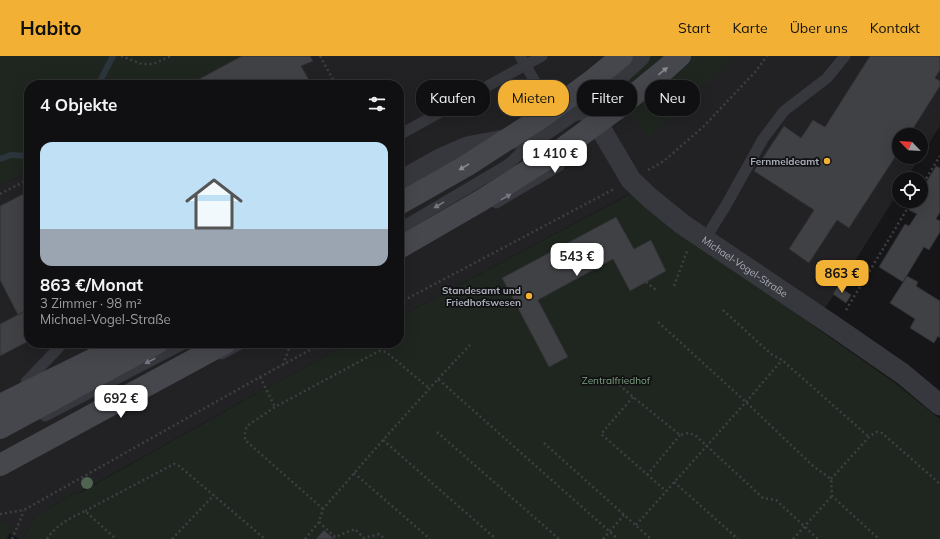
<!DOCTYPE html>
<html lang="de">
<meta charset="utf-8">
<style>
:root{--surface:#101012;--page:#19191b;--text:#f1f3f6;--muted:#9c9d9f;--line:#303032;--accent:#f2b134}
body{margin:0;font-family:Mulish,sans-serif;background:var(--page);color:var(--text);height:100vh;display:flex;flex-direction:column;font-size:15px;white-space:nowrap}
*{box-sizing:border-box;margin:0}
p{font-size:13px;color:var(--muted)}
.icon{flex:none;width:22px;height:22px;fill:none;stroke:currentColor;stroke-width:2;stroke-linecap:round;stroke-linejoin:round}
.map{position:relative;flex:1;overflow:hidden}
.details{position:absolute;left:24px;top:24px;width:380px;height:268px;display:flex;flex-direction:column;background:var(--surface);border-radius:16px;box-shadow:0 4px 16px #0002,0 0 0 1px var(--line)}
.details>*{flex:none}
.top-card{position:absolute;left:416px;top:24px;width:380px;height:36px;display:flex;gap:8px}
.needle{width:26px;rotate:295deg}
.fabs{position:absolute;left:892px;top:72px;display:grid;gap:8px}
.fabs a{display:grid;place-items:center;width:36px;height:36px;border-radius:50%;background:var(--surface);box-shadow:0 4px 16px #0002,0 0 0 1px var(--line);font-size:20px}
.price{position:absolute;translate:-50% -34px;padding:0 9px;border-radius:8px;background:#fff;color:#222;font-size:13px;line-height:26px;filter:drop-shadow(0 1px 2px #0008)}
.price::after{content:'';position:absolute;left:50%;top:24px;width:12px;height:9px;margin-left:-6px;background:inherit;clip-path:polygon(0 0,100% 0,50% 100%)}
.price.selected{background:var(--accent);color:#111}
ul{padding:0;list-style:none}
li{display:grid;align-content:center;gap:8px;height:212px;padding:0 16px}
li+li{border-top:1px solid var(--line)}
li span{display:grid;place-items:center;height:124px;border-radius:12px;color:#555}
li>.icon{margin-inline-start:auto}
span .icon{width:72px;height:72px;fill:#fffc;stroke-width:1}
li b{font-size:17px}
h2{display:flex;justify-content:space-between;align-items:center;height:48px;padding:0 16px;font-size:17px}
.pill{padding:0 14px;border-radius:16px;background:var(--surface);box-shadow:0 4px 16px #0002,0 0 0 1px var(--line);font-size:14px;line-height:36px}
.pill.selected{background:var(--accent);color:#111}
header{display:flex;align-items:center;gap:24px;box-sizing:border-box;height:56px;padding:0 20px;background:var(--accent);color:#111}
header strong{font-size:19px}
nav{display:flex;gap:22px;margin-inline-start:auto;font-size:14px}
.map>svg:first-child{display:block}
.built{fill:#222225}
.green{fill:#1e261f}
.lines{fill:none;stroke-linecap:round;stroke-linejoin:round}
.stream{stroke:#2c353c;stroke-width:6}
.building{fill:#404145;stroke:#303034}
.path{stroke:#3d3f44;stroke-width:2.5;stroke-dasharray:2 3;stroke-linecap:butt}
.lane{stroke:#37383d;stroke-width:11}
.street{stroke:#37383d;stroke-width:21}
.secondary{stroke:#45474d;stroke-width:22}
.secondary-bridge{stroke:#45474d;stroke-width:22}
.tree{fill:#506452}
.oneway{fill:#858993}
.oneway2{fill:#757881}
.poi-dot{fill:#f2b134;stroke:#111113;stroke-width:1.5}
.labels{text-anchor:middle;dominant-baseline:central;stroke-width:3.5;stroke-linejoin:round;paint-order:stroke}
.poi-label{font-size:10px;font-weight:bold;fill:#a8adb8;stroke:#111113;text-anchor:end}
.street-label{font-size:10px;fill:#a8adb8;stroke:#111113}
.park-label{font-size:10px;fill:#7fa381;stroke:#111113}
</style>
<header>
<strong>Habito</strong>
<nav><a>Start</a><a>Karte</a><a>Über uns</a><a>Kontakt</a></nav>
</header>
<div class="map">
<svg width="940" height="483" viewBox="0 0 940 483">
<rect width="100%" height="100%" fill="#161618"/>
<g class="built">
<polygon points="242,0 940,0 940,70 921,100 921,79 899,79 899,101 920,101 906,123 899,123 899,135 814,270 721,205 629,138 399,261 399,29 188,29"/>
<polygon points="29,115 29,287 350,287 266,332 77,438 76,436 35,460 22,483 19,483 0,472 0,130"/>
</g>
<g class="green">
<polygon points="0,0 242,0 188,29 29,29 29,115 0,130"/>
<polygon points="653,0 733,0 731,4 649,82 615,35"/>
<polygon points="630,138 721,205 895,327 940,363 940,483 22,483 35,460 76,436 78,438 266,332 350,287 399,287 399,261"/>
<polygon points="0,467 13,467 7,483 0,483"/>
</g>
<g class="lines">
<g class="stream">
<polyline points="98,29 113,0"/>
<polyline points="0,103 11,99 29,100"/>
</g>
</g>
<g class="building">
<polygon points="242,0 310,0 313,5 301,10 312,29 188,29"/>
<polygon points="870,0 940,0 940,14 935,22 940,25 940,30 909,79 899,79 899,95 849,172 837,164 809,207 789,193 814,154 754,115 784,70 801,82 813,64 825,71"/>
<polygon points="936,110 940,112 940,156 936,163 940,165 940,176 929,194 924,191 903,226 879,211 905,168 909,170 917,158 909,154 915,145 921,145 921,135"/>
<polygon points="29,135 29,253 18,259 0,224 0,150"/>
<polygon points="616,161 634,193 651,184 666,215 630,235 613,203 538,244 568,301 549,311 502,222"/>
<polygon points="907,220 918,226 916,230 940,245 940,282 938,280 934,287 910,272 915,263 890,247"/>
<polygon points="838,230 851,239 846,247 833,238"/>
<polygon points="29,253 29,285 0,300 0,268"/>
<polygon points="324,474 334,483 316,483"/>
</g>
<g class="lines">
<g class="path">
<polyline points="121,0 142,8 153,8 171,0"/>
<polyline points="320,0 336,29"/>
<polyline points="648,114 664,105 703,71 756,15 767,0"/>
<polyline points="921,131 940,100"/>
<polyline points="0,138 29,123"/>
<polyline points="646,226 656,234"/>
<polyline points="674,230 687,195"/>
<polyline points="399,247 614,133"/>
<polyline points="723,254 771,298 782,304 869,381"/>
<polyline points="846,254 912,145"/>
<polyline points="658,266 746,346 813,410 831,423 832,440 879,483"/>
<polyline points="283,309 291,287"/>
<polyline points="260,321 275,351"/>
<polyline points="612,322 633,341 680,379 688,377 695,379 763,442 776,444 818,483"/>
<polyline points="438,323 470,289"/>
<polyline points="633,341 601,378 666,435"/>
<polyline points="437,376 559,483"/>
<polyline points="383,384 496,483"/>
<polyline points="544,387 651,483"/>
<polyline points="354,417 430,483"/>
<polyline points="647,419 680,379"/>
<polyline points="831,423 869,381 876,376 882,377 940,428"/>
<polyline points="674,426 738,483"/>
<polyline points="323,453 245,384 245,376 247,370 275,351 379,295 386,296 430,333"/>
<polyline points="85,455 174,408 178,409 265,483"/>
<polyline points="0,458 24,454 260,321 323,287"/>
<polyline points="319,466 335,481 355,473 364,482 379,478 385,483"/>
<polyline points="636,469 746,346 782,304"/>
<polyline points="12,483 24,455"/>
<path d="M47 483C56 469 70 462 85 455L116 483"/>
<polyline points="172,483 214,439"/>
<polyline points="305,483 319,466 323,453 383,384 438,323 618,483"/>
<polyline points="603,483 624,459"/>
<polyline points="793,483 832,440"/>
</g>
<g class="lane">
<polyline points="520,0 553,56"/>
<polyline points="399,79 542,0"/>
<polyline points="513,114 509,108 537,81"/>
<polyline points="496,147 559,110"/>
<polyline points="399,173 509,108"/>
<polyline points="705,183 725,151 763,83 784,55 827,22 845,0"/>
<polyline points="222,298 242,287"/>
<polyline points="26,326 63,287"/>
<polyline points="45,360 185,287"/>
</g>
<g class="street">
<polyline points="574,54 599,37 640,0"/>
<path id="s1" d="M399 126 442 102 467 91 541 77 574 54H584L592 58 631 124 650 142 682 168 835 271 903 318 940 349"/>
</g>
<g class="secondary">
<polyline points="0,349 126,287"/>
<polyline points="0,372 157,287"/>
<polyline points="0,409 225,287"/>
</g>
<g class="secondary-bridge">
<polyline points="399,148 466,110 545,59 594,23 622,0"/>
<polyline points="399,192 482,144 559,95 618,52 668,11 680,0"/>
</g>
</g>
<circle class="tree" cx="87" cy="427" r="6"/>
<defs><path id="oneway-solid" d="M-6-.8H1V-3.2L6.5 0L1 3.2V.8H-6Z"/></defs>
<g class="oneway">
<use href="#oneway-solid" transform="translate(663 15) rotate(-39)"/>
<use href="#oneway-solid" transform="translate(464 111) rotate(149)"/>
</g>
<g class="oneway2">
<use href="#oneway-solid" transform="translate(506 141) rotate(-29)"/>
<use href="#oneway-solid" transform="translate(439 149) rotate(149)"/>
<use href="#oneway-solid" transform="translate(150 305) rotate(152)"/>
</g>
<g class="poi-dot">
<circle cx="827" cy="105" r="4"/>
<circle cx="529" cy="240" r="4"/>
</g>
<g class="labels">
<g class="poi-label">
<text x="819" y="105">Fernmeldeamt</text>
<text x="521" y="234">Standesamt und<tspan x="521" dy="12">Friedhofswesen</tspan></text>
</g>
<g class="street-label">
<text stroke="none"><textPath href="#s1" startOffset="431">Michael-Vogel-Straße</textPath></text>
</g>
<g class="park-label">
<text x="616" y="324">Zentralfriedhof</text>
</g>
</g>
</svg>
<div class="fabs">
<a><svg class="needle" viewBox="-14 -14 28 28"><path d="M0-13l5 13h-10z" fill="#e53935"/><path d="M0 13l5-13h-10z" fill="#9c9d9f"/></svg></a>
<a><svg class="icon" aria-label="locate" viewBox="0 0 24 24"><circle cx="12" cy="12" r="6"/><path d="M12 2v4M12 18v4M2 12h4M18 12h4"/></svg></a>
</div>
<b class="price" style="left:555px;top:118px">1 410 €</b>
<b class="price" style="left:577px;top:221px">543 €</b>
<b class="price selected" style="left:842px;top:238px">863 €</b>
<b class="price" style="left:121px;top:363px">692 €</b>
<div class="top-card">
<a class="pill">Kaufen</a>
<a class="pill selected">Mieten</a>
<a class="pill">Filter</a>
<a class="pill">Neu</a>
</div>
<section class="details">
<h2>4 Objekte<svg class="icon" aria-label="filters" viewBox="0 0 24 24"><path d="M4 7h16M4 17h16"/><circle cx="9" cy="7" r="2"/><circle cx="15" cy="17" r="2"/></svg></h2>
<ul>
<li><span style="background:linear-gradient(#bfe0f5 70%,#9aa5b1 0)"><svg class="icon" aria-label="home" viewBox="0 0 24 24"><path d="M3 11l9-7 9 7M6 9v11h12V9"/></svg></span><div><b>863 €/Monat</b><p>3 Zimmer · 98 m²</p><p>Michael-Vogel-Straße</p></div></li>
</ul>
</section>
</div>
